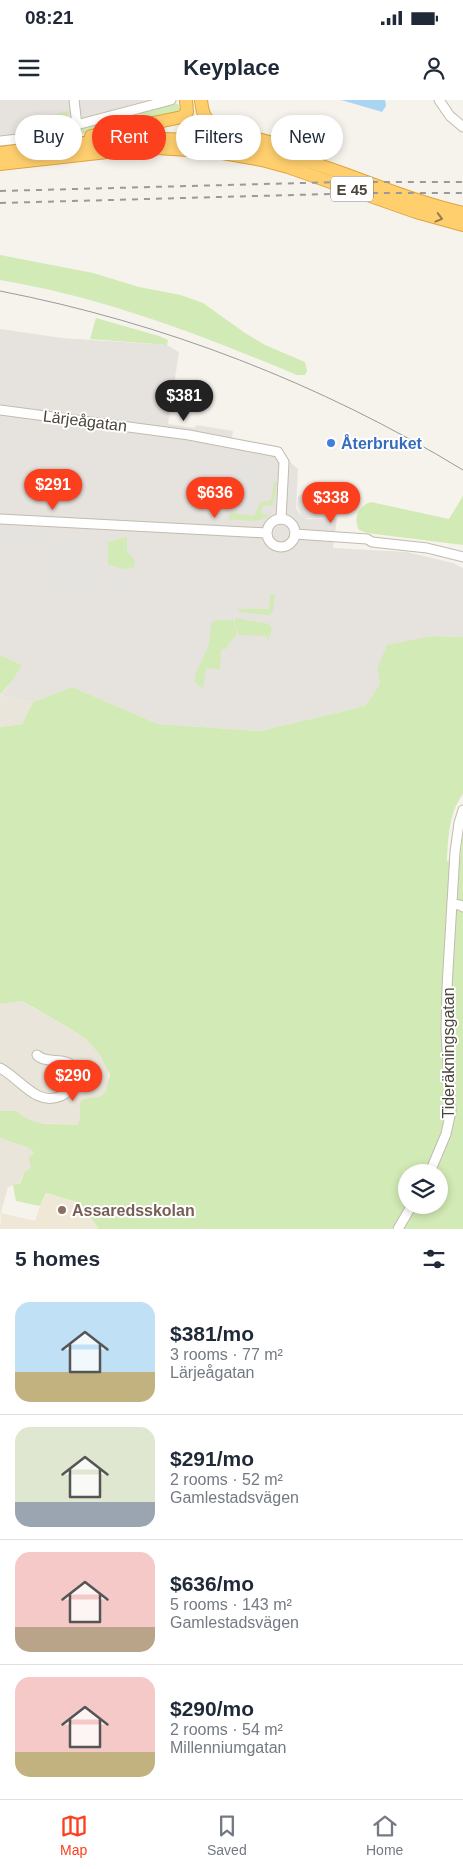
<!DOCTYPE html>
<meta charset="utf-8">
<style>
:root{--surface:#fff;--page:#f2f2f3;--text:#1f2937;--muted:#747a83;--line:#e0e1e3;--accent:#fc3f1d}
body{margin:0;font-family:Arial,sans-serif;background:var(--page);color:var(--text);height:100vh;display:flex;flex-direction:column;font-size:19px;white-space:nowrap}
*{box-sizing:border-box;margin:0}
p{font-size:16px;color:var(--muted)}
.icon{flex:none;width:28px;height:28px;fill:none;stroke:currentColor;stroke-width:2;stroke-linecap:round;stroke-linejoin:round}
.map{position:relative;height:1129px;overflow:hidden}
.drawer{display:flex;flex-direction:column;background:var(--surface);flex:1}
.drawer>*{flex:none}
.guide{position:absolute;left:15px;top:15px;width:434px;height:45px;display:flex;gap:10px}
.buttons{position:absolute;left:398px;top:1064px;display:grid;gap:10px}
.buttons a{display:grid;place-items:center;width:50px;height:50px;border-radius:50%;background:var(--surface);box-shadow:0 2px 8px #0003;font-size:25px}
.price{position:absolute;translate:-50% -42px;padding:0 11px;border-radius:18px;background:var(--accent);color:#fff;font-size:16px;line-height:32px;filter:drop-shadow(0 1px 2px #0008)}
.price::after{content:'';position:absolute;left:50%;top:30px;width:15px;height:11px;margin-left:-8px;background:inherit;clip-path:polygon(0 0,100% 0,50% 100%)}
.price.current{background:#222;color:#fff}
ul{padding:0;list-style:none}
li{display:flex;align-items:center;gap:15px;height:125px;padding:0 15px}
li+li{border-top:1px solid var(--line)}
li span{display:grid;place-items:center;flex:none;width:140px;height:100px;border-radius:15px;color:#555}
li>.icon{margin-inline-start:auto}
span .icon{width:60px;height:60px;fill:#fffc;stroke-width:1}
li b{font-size:21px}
h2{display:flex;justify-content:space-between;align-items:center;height:60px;padding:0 15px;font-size:21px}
.tag{padding:0 18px;border-radius:22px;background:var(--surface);box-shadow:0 2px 8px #0003;font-size:18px;line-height:45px}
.tag.current{background:var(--accent);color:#fff}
.status{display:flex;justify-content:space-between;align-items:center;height:35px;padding:0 25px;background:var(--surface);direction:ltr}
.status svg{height:14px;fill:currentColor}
header{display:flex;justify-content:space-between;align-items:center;height:65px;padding:0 15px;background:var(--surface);font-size:22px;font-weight:700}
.menu{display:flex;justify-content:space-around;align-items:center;height:70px;border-top:1px solid var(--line);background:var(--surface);font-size:14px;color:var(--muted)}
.menu a{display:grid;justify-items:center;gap:2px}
.menu .current{color:var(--accent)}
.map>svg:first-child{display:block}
.residential{fill:#eae5da}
.industrial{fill:#e6e2dd}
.education{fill:#efe8d6}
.green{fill:#d2eab5;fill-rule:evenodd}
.parking{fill:#e5e3e0}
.water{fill:#a9d4f2}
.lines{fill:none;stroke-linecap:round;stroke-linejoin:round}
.minor-casing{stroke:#c2bbae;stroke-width:11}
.highway-casing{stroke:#e0a43c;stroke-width:14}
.minor{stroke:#fff;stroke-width:9}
.highway{stroke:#ffcf6e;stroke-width:12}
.tram{stroke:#9a9a9a;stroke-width:1}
.rail{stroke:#9a9a9a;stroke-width:2;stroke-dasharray:6 6;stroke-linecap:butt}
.oneway{stroke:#937c4e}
.shop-dot{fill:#3f7fe0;stroke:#fff;stroke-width:2}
.education-dot{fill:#8d6e63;stroke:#fff;stroke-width:2}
.labels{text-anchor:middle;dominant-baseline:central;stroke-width:4;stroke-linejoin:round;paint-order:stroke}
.shield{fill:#fff;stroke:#817c74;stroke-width:1}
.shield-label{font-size:15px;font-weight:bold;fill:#4b4439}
.street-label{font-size:16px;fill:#4b4439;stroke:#fff}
.shop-label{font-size:16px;font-weight:bold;fill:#366cbe;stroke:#fff;text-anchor:start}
.education-label{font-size:16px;font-weight:bold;fill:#785e54;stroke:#fff;text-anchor:start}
</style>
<div class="status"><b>08:21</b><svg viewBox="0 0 49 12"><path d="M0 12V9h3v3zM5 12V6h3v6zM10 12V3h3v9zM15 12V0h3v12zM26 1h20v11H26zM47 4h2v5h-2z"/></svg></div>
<header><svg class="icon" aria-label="menu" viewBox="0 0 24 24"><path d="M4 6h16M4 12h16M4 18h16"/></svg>Keyplace<svg class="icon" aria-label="person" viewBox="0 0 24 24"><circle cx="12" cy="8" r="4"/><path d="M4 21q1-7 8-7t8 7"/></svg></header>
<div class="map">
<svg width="463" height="1129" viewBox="0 0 463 1129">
<rect width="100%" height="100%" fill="#f6f3ec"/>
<g class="residential">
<polygon points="0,595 33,602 22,624 0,627"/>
<polygon points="21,901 64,925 86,939 100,955 108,970 109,982 106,991 101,996 84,999 80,1008 80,1021 77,1025 35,1023 25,1019 17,1011 0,1011 0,904"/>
<polygon points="0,1038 29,1048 35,1052 31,1068 25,1071 19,1083 8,1087 0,1116"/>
</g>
<g class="industrial">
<polygon points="0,0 149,0 7,38 0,38"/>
<polygon points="0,229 62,238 167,245 179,252 168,324 195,328 196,325 233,331 232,338 273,345 282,349 291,363 298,369 296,408 299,413 307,419 337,418 333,448 407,452 453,463 463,468 463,537 432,536 420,539 377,570 380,584 365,606 260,631 158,624 72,587 33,602 1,595 13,580 22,565 0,555"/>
</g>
<polygon class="education" points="47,1093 80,1103 99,1129 0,1129 1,1113 35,1121 40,1106"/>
<g class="green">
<path d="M171 3 178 4 180 9 176 12 86 33 0 46V45C58 37 115 21 171 3Z"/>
<path d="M70 10C64 27 45 29 29 33L26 30 23 21 43 18Z"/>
<path d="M0 155 93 173 139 187 181 195 203 203 245 233 265 245 305 262 307 271 305 275H297C201 235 103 197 0 180Z"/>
<polygon points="96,218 159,236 168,240 167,245 90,239"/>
<path d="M274 381 277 383 273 405 262 406 261 414 269 415C260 424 244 420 233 419L229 421 230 413 254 416 261 402 271 400Z"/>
<path d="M463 396V445L367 433 359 430C353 418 358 406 371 402L449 419Z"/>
<polygon points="127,437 127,451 135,461 134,467 123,469 108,464 108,442"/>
<polygon points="270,494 275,495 273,511 269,515 240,512 237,509 269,509"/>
<polygon points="235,518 269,524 272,529 268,541 267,541 267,536 239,535 235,524"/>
<polygon points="215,520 233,520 237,535 229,543 226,549 221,549 220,569 206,568 203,588 198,585 195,582 196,573 209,545 211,524"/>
<path d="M432 536 463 537V694C449 712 448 739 447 761L460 759 463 734V1129H99L80 1103 47 1093 45 1095 40 1106 16 1101 13 1085 20 1083 25 1071 31 1068 29 1058 34 1052 29 1048 0 1038V1011H17C33 1028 55 1023 77 1025L80 1020V1002L84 999 101 996 106 991 110 975 100 955 86 939 64 925 22 901 0 904V627L22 624 33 602 72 587 158 624 260 631 365 606 380 584 377 570 387 545ZM406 1072H439V1105H406Z"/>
<polygon points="0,555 22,565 13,580 0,595"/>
</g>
<g class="parking">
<polygon points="63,243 76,245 75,252 72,252 66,299 56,298"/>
<polygon points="241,359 265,362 261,389 257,388 254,415 230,412 236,375 239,375"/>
<polygon points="306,391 340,392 340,405 325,418 305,418 301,414 297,405 298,397"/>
<polygon points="0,433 84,439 84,449 93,450 92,455 2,448 3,439 0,438"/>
<polygon points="304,454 368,458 368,464 304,460"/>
<polygon points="55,456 92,459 89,491 52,487"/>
<polygon points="109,482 133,482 133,499 108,499"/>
</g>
<polygon class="water" points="341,0 385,0 386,6 382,12 379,11"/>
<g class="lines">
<defs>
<g id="minor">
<polyline points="74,0 77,25"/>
<polyline points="439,0 450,16 463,27"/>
<polyline points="0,41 27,38 171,0"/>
<polyline points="0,310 189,335 278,352 284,362 281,419"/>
<circle cx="281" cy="433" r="14"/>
<polyline points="0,419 266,433"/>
<polyline points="295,434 367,439 372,442 427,448 463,457"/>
<polyline points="452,804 460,805 463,807"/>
<path d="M0 968C20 978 36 1007 61 996 67 993 72 988 74 982 77 977 76 971 73 967 65 956 47 965 37 955"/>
<polyline points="430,1072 446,1034 451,1011 446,932 447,887 455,752 459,723 463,710"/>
<polyline points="398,1129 412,1105"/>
</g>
<g id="highway">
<path d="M201 0C202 8 203 17 210 22 223 32 270 42 289 47"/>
<polyline points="91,36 182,17 187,12 186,0"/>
<path d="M0 53C94 40 190 29 283 54 344 70 401 99 463 113"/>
<polyline points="0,64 134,49 158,48 217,52 262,60 288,67 416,112 463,125"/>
</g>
</defs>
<use href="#minor" class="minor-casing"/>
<use href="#highway" class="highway-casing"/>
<use href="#minor" class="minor"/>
<use href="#highway" class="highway"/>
<path class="tram" d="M0 191C164 223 320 283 463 370"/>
<g class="rail">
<polyline points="0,91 340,82 463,82"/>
<polyline points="0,103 366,93 463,93"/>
</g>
</g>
<defs><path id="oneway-chevron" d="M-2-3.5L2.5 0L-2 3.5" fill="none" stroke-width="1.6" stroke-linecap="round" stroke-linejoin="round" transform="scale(1.25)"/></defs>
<use class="oneway" href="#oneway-chevron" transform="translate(439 118) rotate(15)"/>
<circle class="shop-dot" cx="331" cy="343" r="5"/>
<circle class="education-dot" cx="62" cy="1110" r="5"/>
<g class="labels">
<rect class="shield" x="331" y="76.5" width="42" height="25" rx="4"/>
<g class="shield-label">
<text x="352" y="89">E 45</text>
</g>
<g class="street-label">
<text transform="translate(85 321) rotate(7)">Lärjeågatan</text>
<text transform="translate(448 953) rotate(-90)">Tideräkningsgatan</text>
</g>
<g class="shop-label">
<text x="341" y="343">Återbruket</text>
</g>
<g class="education-label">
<text x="72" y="1110">Assaredsskolan</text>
</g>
</g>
</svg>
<div class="buttons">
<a><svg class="icon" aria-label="layers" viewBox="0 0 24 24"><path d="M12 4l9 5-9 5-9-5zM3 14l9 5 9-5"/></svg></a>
</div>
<b class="price current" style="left:184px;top:322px">$381</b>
<b class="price" style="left:53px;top:411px">$291</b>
<b class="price" style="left:215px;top:419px">$636</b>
<b class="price" style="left:331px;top:424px">$338</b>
<b class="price" style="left:73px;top:1002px">$290</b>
<div class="guide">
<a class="tag">Buy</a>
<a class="tag current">Rent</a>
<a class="tag">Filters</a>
<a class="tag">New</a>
</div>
</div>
<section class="drawer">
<h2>5 homes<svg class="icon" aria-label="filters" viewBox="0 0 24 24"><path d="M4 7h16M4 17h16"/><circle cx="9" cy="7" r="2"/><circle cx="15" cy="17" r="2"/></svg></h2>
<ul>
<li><span style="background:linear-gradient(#bfe0f5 70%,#c2b280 0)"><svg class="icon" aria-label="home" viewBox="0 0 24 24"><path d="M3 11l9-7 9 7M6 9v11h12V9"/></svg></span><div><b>$381/mo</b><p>3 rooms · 77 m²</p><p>Lärjeågatan</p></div></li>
<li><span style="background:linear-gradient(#dfe7d0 75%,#9aa5b1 0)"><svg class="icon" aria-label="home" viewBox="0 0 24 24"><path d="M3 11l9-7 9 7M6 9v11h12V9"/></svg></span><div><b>$291/mo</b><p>2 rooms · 52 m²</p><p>Gamlestadsvägen</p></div></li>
<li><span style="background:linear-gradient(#f6c9c9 75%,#b9a48a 0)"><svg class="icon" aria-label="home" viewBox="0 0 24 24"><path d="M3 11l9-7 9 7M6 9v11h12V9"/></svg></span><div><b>$636/mo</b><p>5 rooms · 143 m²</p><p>Gamlestadsvägen</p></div></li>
<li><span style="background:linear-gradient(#f6c9c9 75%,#c2b280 0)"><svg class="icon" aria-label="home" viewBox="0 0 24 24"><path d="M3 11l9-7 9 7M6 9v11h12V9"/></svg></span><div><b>$290/mo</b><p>2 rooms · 54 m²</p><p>Millenniumgatan</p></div></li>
</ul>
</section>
<nav class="menu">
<a class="current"><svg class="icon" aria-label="map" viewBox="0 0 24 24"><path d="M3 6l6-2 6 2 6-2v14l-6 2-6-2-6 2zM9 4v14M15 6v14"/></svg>Map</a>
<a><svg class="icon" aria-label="saved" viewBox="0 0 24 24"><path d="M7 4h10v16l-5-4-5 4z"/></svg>Saved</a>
<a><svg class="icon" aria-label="home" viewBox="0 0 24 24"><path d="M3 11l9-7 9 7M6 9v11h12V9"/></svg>Home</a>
</nav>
